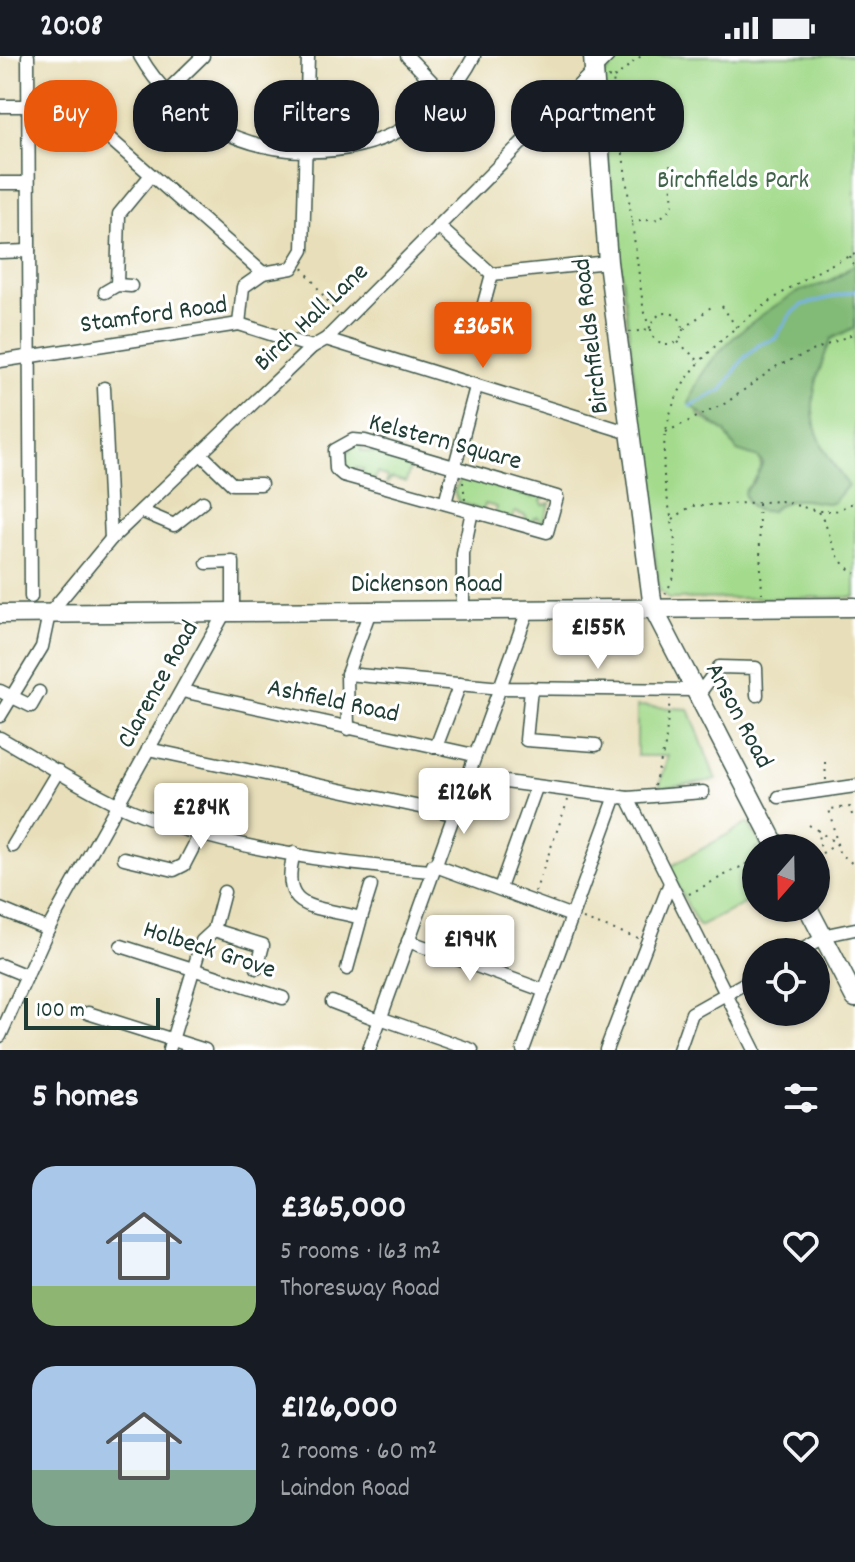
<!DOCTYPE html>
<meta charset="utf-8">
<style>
:root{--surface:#171b24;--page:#242831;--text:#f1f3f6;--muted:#9ea1a6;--accent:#ea580c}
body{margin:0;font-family:Dekko,sans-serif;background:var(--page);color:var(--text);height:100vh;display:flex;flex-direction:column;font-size:30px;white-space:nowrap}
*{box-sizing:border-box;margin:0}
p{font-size:26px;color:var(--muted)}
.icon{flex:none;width:44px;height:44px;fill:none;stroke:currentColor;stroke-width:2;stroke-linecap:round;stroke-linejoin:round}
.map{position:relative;height:994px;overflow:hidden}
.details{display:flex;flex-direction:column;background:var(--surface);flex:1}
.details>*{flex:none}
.top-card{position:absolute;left:24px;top:24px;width:808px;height:72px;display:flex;gap:16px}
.needle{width:52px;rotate:200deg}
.controls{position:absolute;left:742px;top:778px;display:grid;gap:16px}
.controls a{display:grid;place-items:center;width:88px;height:88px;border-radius:50%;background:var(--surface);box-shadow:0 2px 6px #0004;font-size:40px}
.scale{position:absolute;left:24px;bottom:20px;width:136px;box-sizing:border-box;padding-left:8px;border:4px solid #1f3d34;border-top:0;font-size:22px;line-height:28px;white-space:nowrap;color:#1f3d34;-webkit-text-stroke:6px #fff;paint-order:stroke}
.price{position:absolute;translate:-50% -68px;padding:0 18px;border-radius:8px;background:#fff;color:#222;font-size:26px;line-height:52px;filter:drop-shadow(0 2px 4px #0008)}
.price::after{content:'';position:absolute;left:50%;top:48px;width:24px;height:18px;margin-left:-12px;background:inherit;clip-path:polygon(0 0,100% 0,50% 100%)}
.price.active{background:var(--accent);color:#fff}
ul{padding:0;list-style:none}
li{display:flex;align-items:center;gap:24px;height:200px;padding:0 32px}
li span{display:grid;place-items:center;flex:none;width:224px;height:160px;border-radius:24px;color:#555}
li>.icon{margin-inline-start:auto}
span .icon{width:96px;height:96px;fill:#fffc;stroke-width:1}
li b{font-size:34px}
h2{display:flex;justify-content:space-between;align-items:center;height:96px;padding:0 32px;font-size:34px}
.pill{padding:0 28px;border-radius:32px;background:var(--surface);box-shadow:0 2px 6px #0004;font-size:28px;line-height:72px}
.pill.active{background:var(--accent);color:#fff}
.status{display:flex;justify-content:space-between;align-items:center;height:56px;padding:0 40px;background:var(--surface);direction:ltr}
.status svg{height:22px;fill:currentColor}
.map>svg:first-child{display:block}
.green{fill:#a3da8b;stroke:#618c60;stroke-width:2}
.forest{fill:#82ba77;stroke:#507c56;stroke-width:2}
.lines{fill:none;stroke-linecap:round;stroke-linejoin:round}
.stream{stroke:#78b2e9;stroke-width:3}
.minor-casing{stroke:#3d5548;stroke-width:15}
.highway-casing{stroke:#3d5548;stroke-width:21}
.path{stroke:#3d5548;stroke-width:2;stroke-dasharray:2 6;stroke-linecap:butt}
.minor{stroke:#fff;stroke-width:12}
.highway{stroke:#fff;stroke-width:18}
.labels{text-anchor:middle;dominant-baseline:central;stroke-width:6;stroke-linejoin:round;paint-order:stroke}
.park-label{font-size:26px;fill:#40644a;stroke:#fff}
.street-label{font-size:26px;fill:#1f3d34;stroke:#fff}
</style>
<div class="status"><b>20:08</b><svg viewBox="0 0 49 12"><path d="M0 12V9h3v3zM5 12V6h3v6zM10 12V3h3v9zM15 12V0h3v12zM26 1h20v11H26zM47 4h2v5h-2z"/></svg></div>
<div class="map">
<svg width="855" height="994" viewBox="0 0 855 994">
<rect width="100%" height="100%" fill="#fff"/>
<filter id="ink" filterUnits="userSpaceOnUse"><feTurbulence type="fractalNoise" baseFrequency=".0125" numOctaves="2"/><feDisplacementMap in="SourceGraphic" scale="16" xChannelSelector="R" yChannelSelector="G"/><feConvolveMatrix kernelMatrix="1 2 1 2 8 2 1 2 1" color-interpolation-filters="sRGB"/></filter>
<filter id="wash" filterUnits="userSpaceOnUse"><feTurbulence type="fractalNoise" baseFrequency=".006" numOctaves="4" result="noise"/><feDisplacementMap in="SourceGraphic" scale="32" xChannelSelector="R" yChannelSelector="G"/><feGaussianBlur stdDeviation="1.8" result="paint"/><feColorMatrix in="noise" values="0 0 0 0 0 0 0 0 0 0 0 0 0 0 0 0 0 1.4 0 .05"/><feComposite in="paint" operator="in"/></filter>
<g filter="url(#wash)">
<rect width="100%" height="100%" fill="#e8dfba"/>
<g class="green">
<path d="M621 0H855V208L827 227 794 238 734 283 698 359 725 376 737 395 759 402 762 414 744 436 771 455C785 443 807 438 824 447L848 429C804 371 805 349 831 283L855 271V541L669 543 659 534 599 25Z"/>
<polygon points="362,387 361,395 374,397 376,390 389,393 388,401 394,402 396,396 403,398 401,405 408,407 413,402 406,426 392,422 386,428 388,421 377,417 374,425 361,421 363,413 356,412 354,419 339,411 341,393 346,397 350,395 347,389"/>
<polygon points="463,418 493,423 492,431 504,433 506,427 517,430 515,436 521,438 523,432 530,434 528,440 533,442 536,436 546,441 541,444 543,449 550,447 542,468 538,461 533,463 534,469 525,467 526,460 515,456 511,464 495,459 497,451 485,448 483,455 458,445 454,436"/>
<polygon points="637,650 689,653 716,724 659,732 668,700 637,700"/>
<polygon points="748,767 763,792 756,792 756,842 699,871 668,812"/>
</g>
<path class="forest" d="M855 208V271L831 283C805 349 804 371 848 429L833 447C809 448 794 435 771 455 756 457 747 451 744 436L755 424 763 407 759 402 737 395 725 376 689 348C701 301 754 262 794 238 806 231 818 231 829 226 839 222 847 214 855 208Z"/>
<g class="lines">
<polyline class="stream" points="690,350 722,334 744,302 760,288 775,283 791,258 802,249 855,235"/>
</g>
</g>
<g filter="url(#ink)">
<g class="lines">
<defs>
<g id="minor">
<polyline points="28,0 31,541"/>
<path d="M140 0C210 123 407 131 474 0"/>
<polyline points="407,0 445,39"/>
<polyline points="168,34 203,0"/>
<polyline points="0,50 29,50"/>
<polyline points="29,58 84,60 263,217"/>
<polyline points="0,127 28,127"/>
<polyline points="438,170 492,218 608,206"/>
<polyline points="0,196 29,195"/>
<polyline points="117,229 119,158 151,119"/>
<polyline points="105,236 117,229 131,230"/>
<polyline points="483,251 492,218"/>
<polyline points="239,268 243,231 263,217 292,212 303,194 308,0"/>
<polyline points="326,283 630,377"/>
<polyline points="0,305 239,268 312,291"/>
<polyline points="104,332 111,483"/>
<polygon points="353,384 365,385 557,441 547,476 343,419 336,413 335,394"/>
<polyline points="202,399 232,428 261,428"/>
<polyline points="445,447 476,331"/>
<polyline points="141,455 174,469 203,446"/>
<polyline points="207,507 233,506 233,556"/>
<polyline points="463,555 463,498 472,455"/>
<polyline points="347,618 502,632 695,634"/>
<polyline points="531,632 526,684 596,689"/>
<polyline points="0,635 31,650 39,636"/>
<polyline points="182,635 474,699"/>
<polyline points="698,639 719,611 756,612 757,639"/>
<polyline points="0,660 42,591 49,558 111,483 312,291 326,283 608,0"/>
<polyline points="348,673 347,618 370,555"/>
<path d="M0 682C39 704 77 729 117 748 204 789 335 809 432 815"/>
<polyline points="436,691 460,628"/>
<polyline points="148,693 453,758"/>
<polyline points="467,721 628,742 703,736"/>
<polyline points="779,741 855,730"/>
<polyline points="628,742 754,994"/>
<polyline points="13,790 58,715"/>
<path d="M294 797C278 857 315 849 361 862L347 913"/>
<polyline points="124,802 174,814 184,809 201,776"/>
<polyline points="433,809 572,860"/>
<polyline points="500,832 536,732"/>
<polyline points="0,853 48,873"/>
<polyline points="361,862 371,830"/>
<polyline points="214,874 263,889 257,912"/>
<polyline points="408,885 545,935"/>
<polyline points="121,890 283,942"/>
<polyline points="798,896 831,878 855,873"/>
<polyline points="0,909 27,920"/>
<polyline points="332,946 379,964"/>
<polyline points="88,957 205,994"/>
<polyline points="380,962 472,994"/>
<polyline points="0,980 48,873 225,556"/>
<polyline points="169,994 202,885 214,874 224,836"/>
<polyline points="369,994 528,554"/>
<polyline points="523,994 616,740"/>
<polyline points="606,994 670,827"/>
<polyline points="679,994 692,957 756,921"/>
</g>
<g id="highway">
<polyline points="593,0 608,206 653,552 777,792"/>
<polyline points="0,558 855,551"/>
<polyline points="808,852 855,942"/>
</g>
</defs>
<use href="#minor" class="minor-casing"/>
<use href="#highway" class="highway-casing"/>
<g class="path">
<polyline points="608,21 613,23 644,257 651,274 629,276"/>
<polyline points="614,22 641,0"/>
<polyline points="631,166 659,163 673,151 670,109"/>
<polyline points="850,200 855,213"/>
<polyline points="303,212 337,258"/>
<polyline points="722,250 737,272"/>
<circle cx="667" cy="273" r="16"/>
<polyline points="684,273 711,251"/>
<polyline points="678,286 700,306"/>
<polyline points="666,376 726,347 777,310 855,277"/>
<polyline points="463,426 465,444"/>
<polyline points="758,448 762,537"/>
<path d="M818 456C835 479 829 502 855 517"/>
<polyline points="673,463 691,450 781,445 817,455 835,455 855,446"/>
<path d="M665 538C688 503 667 457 664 419 662 390 666 361 679 336 704 285 803 217 855 198"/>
<polyline points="825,706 826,724"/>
<polyline points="654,730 665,690 670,643"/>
<polyline points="852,759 850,751 829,753 839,796 855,810"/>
<polyline points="809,769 817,774 821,794"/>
<polyline points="817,774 837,788 819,799"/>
<polyline points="749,806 756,795"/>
<polyline points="535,836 568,744"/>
<polyline points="689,838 748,807 756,811"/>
<polyline points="583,863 638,882"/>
</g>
<use href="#minor" class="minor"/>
<use href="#highway" class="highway"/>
</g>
</g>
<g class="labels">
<g class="park-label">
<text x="733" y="125">Birchfields Park</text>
</g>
<g class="street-label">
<text transform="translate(154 260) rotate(-8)">Stamford Road</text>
<text transform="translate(312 262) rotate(-43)">Birch Hall Lane</text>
<text transform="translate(592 280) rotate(-97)">Birchfields Road</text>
<text transform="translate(445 387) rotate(15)">Kelstern Square</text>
<text x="427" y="529">Dickenson Road</text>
<text transform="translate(159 629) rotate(-61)">Clarence Road</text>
<text transform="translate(333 646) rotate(12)">Ashfield Road</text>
<text transform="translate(738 660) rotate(62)">Anson Road</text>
<text transform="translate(209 895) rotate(18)">Holbeck Grove</text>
</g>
</g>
</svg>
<div class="controls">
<a><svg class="needle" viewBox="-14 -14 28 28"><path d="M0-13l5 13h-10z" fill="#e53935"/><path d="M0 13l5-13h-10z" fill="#9ea1a6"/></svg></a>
<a><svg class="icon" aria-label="locate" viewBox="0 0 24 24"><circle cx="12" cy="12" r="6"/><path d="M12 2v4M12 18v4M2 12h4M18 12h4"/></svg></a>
</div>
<div class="scale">100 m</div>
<b class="price active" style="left:483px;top:314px">£365K</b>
<b class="price" style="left:598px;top:615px">£155K</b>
<b class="price" style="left:464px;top:780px">£126K</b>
<b class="price" style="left:201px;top:795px">£284K</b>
<b class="price" style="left:470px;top:927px">£194K</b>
<div class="top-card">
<a class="pill active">Buy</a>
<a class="pill">Rent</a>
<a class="pill">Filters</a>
<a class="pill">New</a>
<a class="pill">Apartment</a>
</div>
</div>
<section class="details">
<h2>5 homes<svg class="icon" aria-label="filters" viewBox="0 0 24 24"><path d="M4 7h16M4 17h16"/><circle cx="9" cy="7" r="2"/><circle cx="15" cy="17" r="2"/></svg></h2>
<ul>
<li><span style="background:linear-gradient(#a9c7e8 75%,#8fb573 0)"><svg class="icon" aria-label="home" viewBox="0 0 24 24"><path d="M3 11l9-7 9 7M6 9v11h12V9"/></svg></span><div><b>£365,000</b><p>5 rooms · 163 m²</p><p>Thoresway Road</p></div><svg class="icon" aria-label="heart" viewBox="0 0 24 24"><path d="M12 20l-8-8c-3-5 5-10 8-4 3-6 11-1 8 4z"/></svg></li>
<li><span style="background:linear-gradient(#a9c7e8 65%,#7fa58c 0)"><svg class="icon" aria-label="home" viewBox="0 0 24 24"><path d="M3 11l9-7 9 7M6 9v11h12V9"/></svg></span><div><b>£126,000</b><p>2 rooms · 60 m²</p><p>Laindon Road</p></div><svg class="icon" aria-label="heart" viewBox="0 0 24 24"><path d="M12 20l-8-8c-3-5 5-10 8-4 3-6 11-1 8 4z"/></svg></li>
</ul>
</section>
